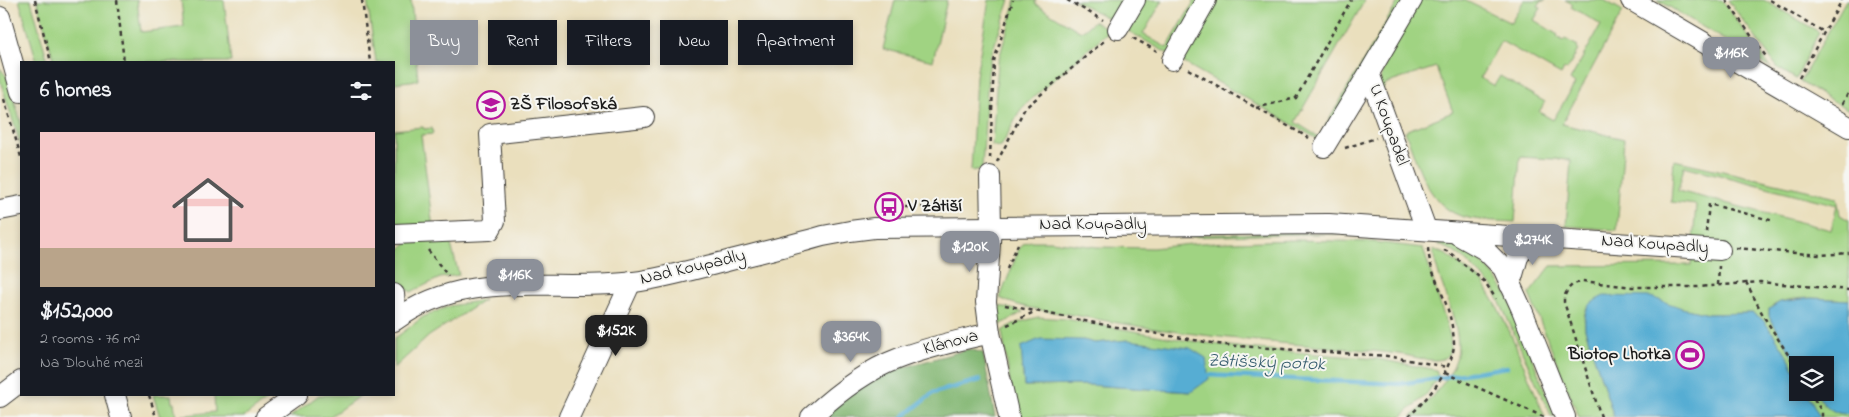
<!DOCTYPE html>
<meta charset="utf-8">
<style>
:root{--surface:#171b24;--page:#20242c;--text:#f1f3f6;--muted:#9ea1a6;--line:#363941;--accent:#8c9099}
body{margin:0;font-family:"Indie Flower",sans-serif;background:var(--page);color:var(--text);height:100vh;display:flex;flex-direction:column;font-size:19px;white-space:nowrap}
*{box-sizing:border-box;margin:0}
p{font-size:16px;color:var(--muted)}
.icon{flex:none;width:28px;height:28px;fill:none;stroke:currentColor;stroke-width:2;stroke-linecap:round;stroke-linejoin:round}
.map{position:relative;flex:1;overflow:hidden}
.details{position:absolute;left:20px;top:61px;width:375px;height:335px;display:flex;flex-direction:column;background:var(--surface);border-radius:0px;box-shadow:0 2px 8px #0003}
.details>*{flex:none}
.top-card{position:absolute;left:410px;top:20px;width:475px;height:45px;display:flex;gap:10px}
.tools{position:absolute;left:1789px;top:356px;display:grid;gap:10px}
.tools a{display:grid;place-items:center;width:45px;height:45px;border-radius:0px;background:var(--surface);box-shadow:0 2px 8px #0003;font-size:25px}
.price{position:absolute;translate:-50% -42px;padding:0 11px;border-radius:10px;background:var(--accent);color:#fff;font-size:16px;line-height:32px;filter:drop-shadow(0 1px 2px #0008)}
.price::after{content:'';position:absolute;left:50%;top:30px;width:15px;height:11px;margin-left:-8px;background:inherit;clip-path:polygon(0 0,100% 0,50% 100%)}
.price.active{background:#222;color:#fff}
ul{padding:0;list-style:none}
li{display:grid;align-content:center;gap:10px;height:265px;padding:0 20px}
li+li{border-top:1px solid var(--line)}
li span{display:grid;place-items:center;height:155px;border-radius:0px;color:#555}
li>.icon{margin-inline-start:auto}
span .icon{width:90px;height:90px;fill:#fffc;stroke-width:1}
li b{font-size:21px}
h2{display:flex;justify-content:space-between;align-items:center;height:60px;padding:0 20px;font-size:21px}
.tag{padding:0 18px;border-radius:0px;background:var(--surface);box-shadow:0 2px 8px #0003;font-size:18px;line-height:45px}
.tag.active{background:var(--accent);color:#fff}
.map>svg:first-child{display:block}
.green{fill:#a0d382;stroke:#5e784f;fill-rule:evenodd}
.forest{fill:#80b570;stroke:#4e6846}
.water{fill:#56add3;stroke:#396478}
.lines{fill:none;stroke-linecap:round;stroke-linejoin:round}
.stream{stroke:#56add3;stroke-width:4.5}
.minor-casing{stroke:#3b3934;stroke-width:22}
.path{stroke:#3b3934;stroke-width:2.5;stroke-dasharray:4 4;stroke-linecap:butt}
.minor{stroke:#fff;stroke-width:20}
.labels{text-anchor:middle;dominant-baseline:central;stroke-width:4;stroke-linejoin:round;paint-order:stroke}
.poi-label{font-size:18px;font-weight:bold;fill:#1c1c1c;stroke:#f6f6f2;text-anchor:start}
.street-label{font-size:18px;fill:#1c1c1c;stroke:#f6f6f2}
.water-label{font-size:19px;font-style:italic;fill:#365d6e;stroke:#f6f6f2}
</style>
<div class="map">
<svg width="1849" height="417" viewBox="0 0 1849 417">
<rect width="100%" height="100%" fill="#f6f6f2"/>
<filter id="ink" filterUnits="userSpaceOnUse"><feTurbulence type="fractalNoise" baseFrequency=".02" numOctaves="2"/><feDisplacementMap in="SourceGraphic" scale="10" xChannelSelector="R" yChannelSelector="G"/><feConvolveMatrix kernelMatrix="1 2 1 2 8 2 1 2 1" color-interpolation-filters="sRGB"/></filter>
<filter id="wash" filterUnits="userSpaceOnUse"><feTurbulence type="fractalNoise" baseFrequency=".0096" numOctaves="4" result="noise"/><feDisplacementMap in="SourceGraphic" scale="20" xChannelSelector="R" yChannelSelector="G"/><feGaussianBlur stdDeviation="1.12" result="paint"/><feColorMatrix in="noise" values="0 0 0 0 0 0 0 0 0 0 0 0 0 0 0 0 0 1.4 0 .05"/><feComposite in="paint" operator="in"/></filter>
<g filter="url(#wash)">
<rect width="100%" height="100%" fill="#eadfbd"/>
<g class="green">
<polygon points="19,0 31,0 48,62 37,62"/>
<polygon points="37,0 137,0 141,32 184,27 181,0 224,0 231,62 54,62"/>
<polygon points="367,0 411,0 418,80 394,83 394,62 376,62"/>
<polygon points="895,0 947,0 933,61 883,49"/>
<polygon points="989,0 1010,0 991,55 988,74 982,169 971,171 976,76"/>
<polygon points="1016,0 1036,0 1035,4 1081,32 1094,21 1110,30 1026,104 1021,109 1002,145 998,147 992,145 998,62"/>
<polygon points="1074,0 1129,0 1115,22"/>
<polygon points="1140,0 1163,0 1143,34 1167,48 1195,0 1365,0 1295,122 1319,137 1399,0 1407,0 1321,141 1123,28"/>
<path d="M1417 0H1464L1511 23 1524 0H1546L1545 1H1541L1538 6 1541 8 1534 20 1558 35 1557 37 1563 41 1565 39 1578 46 1577 48 1578 50 1567 70 1564 69 1561 75 1501 41 1480 78 1494 86 1500 76 1545 102 1539 112 1553 120 1575 84 1570 80 1601 25 1571 7 1573 4 1565 0H1604L1623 11 1562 124 1624 139 1617 230 1566 226 1571 160 1520 157 1515 222C1500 221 1483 221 1468 218 1428 210 1418 164 1405 131L1453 112 1436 67 1385 84 1379 98C1377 67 1403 28 1417 0Z"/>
<polygon points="1658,0 1722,0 1771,68"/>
<polygon points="1728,0 1764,0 1819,32 1796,79 1778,68"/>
<polygon points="1846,0 1849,0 1849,110 1800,82"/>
<polygon points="0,68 7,77 21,122 21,146 0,80"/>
<polygon points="423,127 424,129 432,128 433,134 421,135 433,228 399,226 395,221 394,216 394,130"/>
<path d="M1674 160 1837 197 1840 215 1849 220V300C1827 299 1785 293 1769 309V316L1798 365 1797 375 1771 330 1752 313 1708 314 1682 308 1587 307 1584 316 1585 329 1614 417H1579L1529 294 1551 266 1691 265 1696 205 1671 202ZM1684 166 1837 205 1831 230 1678 191Z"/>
<path d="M1289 232 1423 237V241C1384 237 1344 233 1304 234 1260 234 1217 237 1173 237L1190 235Z"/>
<polygon points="449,237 459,275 440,278 411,292 398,282 397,252 411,240"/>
<path d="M1434 238C1470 247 1487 263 1507 294L1555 416H1551L1550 413 1493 287 1465 260 1451 250 1439 245Z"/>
<path d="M1297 240 1374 242 1423 248 1450 336C1451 344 1452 355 1442 359 1432 363 1409 355 1398 354 1383 352 1367 350 1352 349 1262 342 1173 334 1085 317 1059 312 1023 310 1000 298L1019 249 1024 243 1031 241H1051L1097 247 1153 248 1201 243Z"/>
<path d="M1433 249 1445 254 1483 282 1497 306 1512 337 1545 417H1411C1428 402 1451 379 1457 356 1460 341 1455 322 1450 307 1444 287 1435 269 1433 249Z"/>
<polygon points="484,300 429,336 394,368 394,339 423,317 450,306"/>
<polygon points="1000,306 1023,312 1000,325 998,312"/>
<path d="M1038 317 1066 319 1184 340 1245 348 1377 359 1432 369 1436 370 1438 377 1426 395 1401 417H1018L1012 395 1002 331 1013 324ZM1083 340 1095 343 1128 340 1191 392 1089 385 1024 386 1022 367Z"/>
<path d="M1807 393H1816C1823 403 1834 417 1849 413V417H1820Z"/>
<polygon points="153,395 171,395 172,403 174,403 176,416 215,412 214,395 274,395 244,417 160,417"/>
<polygon points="319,395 361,395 329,417 290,417"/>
</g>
<polygon class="forest" points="969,349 983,353 995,417 820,417 874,376"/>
<g class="water">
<path d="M1604 296 1651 297 1682 308 1708 314 1752 313 1762 319 1771 330 1789 358 1797 375 1798 392 1807 393 1820 417H1614L1585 329C1584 310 1586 304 1604 296Z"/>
<path d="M1811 298 1849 300V413C1834 417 1823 403 1816 393L1825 392V365H1798L1769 316V309L1780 302Z"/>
<polygon points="1040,339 1083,340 1095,343 1128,340 1190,348 1206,358 1209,379 1191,392 1089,385 1024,386 1021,347"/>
</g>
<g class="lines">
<g class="stream">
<polyline points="1205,375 1400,384 1507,367"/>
<polyline points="903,417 933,393 980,380"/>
</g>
</g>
</g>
<g filter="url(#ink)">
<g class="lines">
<defs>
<g id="minor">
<polyline points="1412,0 1369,73 1426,229"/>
<polyline points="1631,0 1849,127"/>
<polyline points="0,17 21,92"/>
<polyline points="1118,29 1135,0"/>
<polyline points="1172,60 1206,0"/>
<polyline points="1324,147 1369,73"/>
<polyline points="990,176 991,226 986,302 990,333 1009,417"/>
<polyline points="0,210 21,206"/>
<polyline points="394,234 490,230 495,221 490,134 644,117"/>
<polyline points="1458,235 1485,250 1503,268 1522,310 1565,417"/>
<polyline points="1510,285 1518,257 1531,237"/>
<polyline points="394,294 396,319"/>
<path d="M394 321C468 266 551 293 634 282 663 278 691 270 719 263 754 254 788 246 823 236L850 231 874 228 1329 224 1720 250"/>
<polyline points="115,395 121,417"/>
<polyline points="0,397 21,381"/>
<polyline points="266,417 297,395"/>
<polyline points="569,417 631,282"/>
<path d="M811 417C836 394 865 371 897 359 927 347 958 341 990 333"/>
</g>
</defs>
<use href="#minor" class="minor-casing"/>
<g class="path">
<polyline points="35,0 51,62"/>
<polyline points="117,0 124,62"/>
<polyline points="362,0 370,62"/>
<polyline points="1067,0 1103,20"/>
<polyline points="1726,0 1767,58"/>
<polyline points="1770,0 1824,32"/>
<polyline points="1133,38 1157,51"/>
<polyline points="1188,69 1309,138"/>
<polyline points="1799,78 1842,0"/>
<polyline points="4,99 21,157"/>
<polyline points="1842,104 1849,92"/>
<polyline points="1256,108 1296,98 1351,0"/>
<polyline points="1345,148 1376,138"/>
<polyline points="990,158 994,61 1013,0"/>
<polyline points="997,162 1025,108 1104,41"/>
<polyline points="889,207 956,207"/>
<polyline points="1706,232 1709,204 1774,221"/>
<polyline points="1736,248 1820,255 1849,253"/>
<polyline points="428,250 448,276"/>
<polyline points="1444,250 1449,252 1485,282 1496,299"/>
<polyline points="1007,269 1018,244"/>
<polyline points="1746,282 1764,317 1798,370"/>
<polyline points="1718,285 1719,266"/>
<polyline points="1005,305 1105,325 1224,345 1387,356 1447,367"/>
<polyline points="1007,325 1036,311"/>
<polyline points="1445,373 1544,417"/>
<polyline points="1810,392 1822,412 1822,417"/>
<polyline points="149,395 156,417"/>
<path d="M1408 417C1426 401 1453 369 1454 344 1454 336 1452 325 1450 317 1444 292 1430 275 1428 248"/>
<polyline points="1601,417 1564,302 1564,297 1568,289 1572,285 1582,281 1632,287 1698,287 1760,282 1849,290"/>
</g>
<use href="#minor" class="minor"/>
</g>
</g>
<defs>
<symbol id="school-ring" viewBox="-11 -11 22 22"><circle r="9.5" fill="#f6f6f2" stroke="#b5179e" stroke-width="1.5"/><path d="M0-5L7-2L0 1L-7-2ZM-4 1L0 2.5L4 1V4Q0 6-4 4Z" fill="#b5179e"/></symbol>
<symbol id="bus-ring" viewBox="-11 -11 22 22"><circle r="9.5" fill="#f6f6f2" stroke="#b5179e" stroke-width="1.5"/><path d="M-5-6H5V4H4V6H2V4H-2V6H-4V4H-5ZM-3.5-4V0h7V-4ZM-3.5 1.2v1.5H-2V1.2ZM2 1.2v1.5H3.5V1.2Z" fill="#b5179e"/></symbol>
<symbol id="stadium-ring" viewBox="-11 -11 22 22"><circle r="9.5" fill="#f6f6f2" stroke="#b5179e" stroke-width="1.5"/><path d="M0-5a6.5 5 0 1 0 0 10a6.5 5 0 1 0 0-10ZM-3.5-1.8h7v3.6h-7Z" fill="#b5179e"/></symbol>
</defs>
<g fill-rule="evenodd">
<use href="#school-ring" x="475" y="89" width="32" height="32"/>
<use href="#bus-ring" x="873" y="191" width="32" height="32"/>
<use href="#stadium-ring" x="1674" y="339" width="32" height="32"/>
</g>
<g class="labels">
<g class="poi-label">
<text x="510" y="105">ZŠ Filosofská</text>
<text x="908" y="207">V Zátiší</text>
<text x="1671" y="355" text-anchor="end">Biotop Lhotka</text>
</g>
<g class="street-label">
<text transform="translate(1388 125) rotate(70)">U Koupadel</text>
<text x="1093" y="225">Nad Koupadly</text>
<text transform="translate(1655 245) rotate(4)">Nad Koupadly</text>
<text transform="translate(693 268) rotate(-13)">Nad Koupadly</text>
<text transform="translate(951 343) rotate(-15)">Klánova</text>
</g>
<g class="water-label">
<text transform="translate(1266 363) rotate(2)">Zátišský potok</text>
</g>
</g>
</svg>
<div class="tools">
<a><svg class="icon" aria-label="layers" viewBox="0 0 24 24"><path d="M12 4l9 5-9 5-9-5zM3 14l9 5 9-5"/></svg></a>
</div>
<b class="price" style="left:1731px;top:79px">$116K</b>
<b class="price" style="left:1533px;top:266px">$274K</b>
<b class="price" style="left:970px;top:273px">$120K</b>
<b class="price" style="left:515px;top:301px">$116K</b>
<b class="price active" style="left:616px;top:357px">$152K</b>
<b class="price" style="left:851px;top:363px">$364K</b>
<div class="top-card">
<a class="tag active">Buy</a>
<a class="tag">Rent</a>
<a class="tag">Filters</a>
<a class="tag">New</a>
<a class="tag">Apartment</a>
</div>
<section class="details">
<h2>6 homes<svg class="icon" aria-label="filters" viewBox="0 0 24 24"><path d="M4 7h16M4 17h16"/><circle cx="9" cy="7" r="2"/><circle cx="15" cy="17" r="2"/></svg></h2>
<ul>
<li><span style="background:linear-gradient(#f6c9c9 75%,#b9a48a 0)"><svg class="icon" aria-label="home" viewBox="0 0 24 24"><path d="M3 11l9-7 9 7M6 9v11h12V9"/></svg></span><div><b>$152,000</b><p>2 rooms · 76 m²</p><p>Na Dlouhé mezi</p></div></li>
</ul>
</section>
</div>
